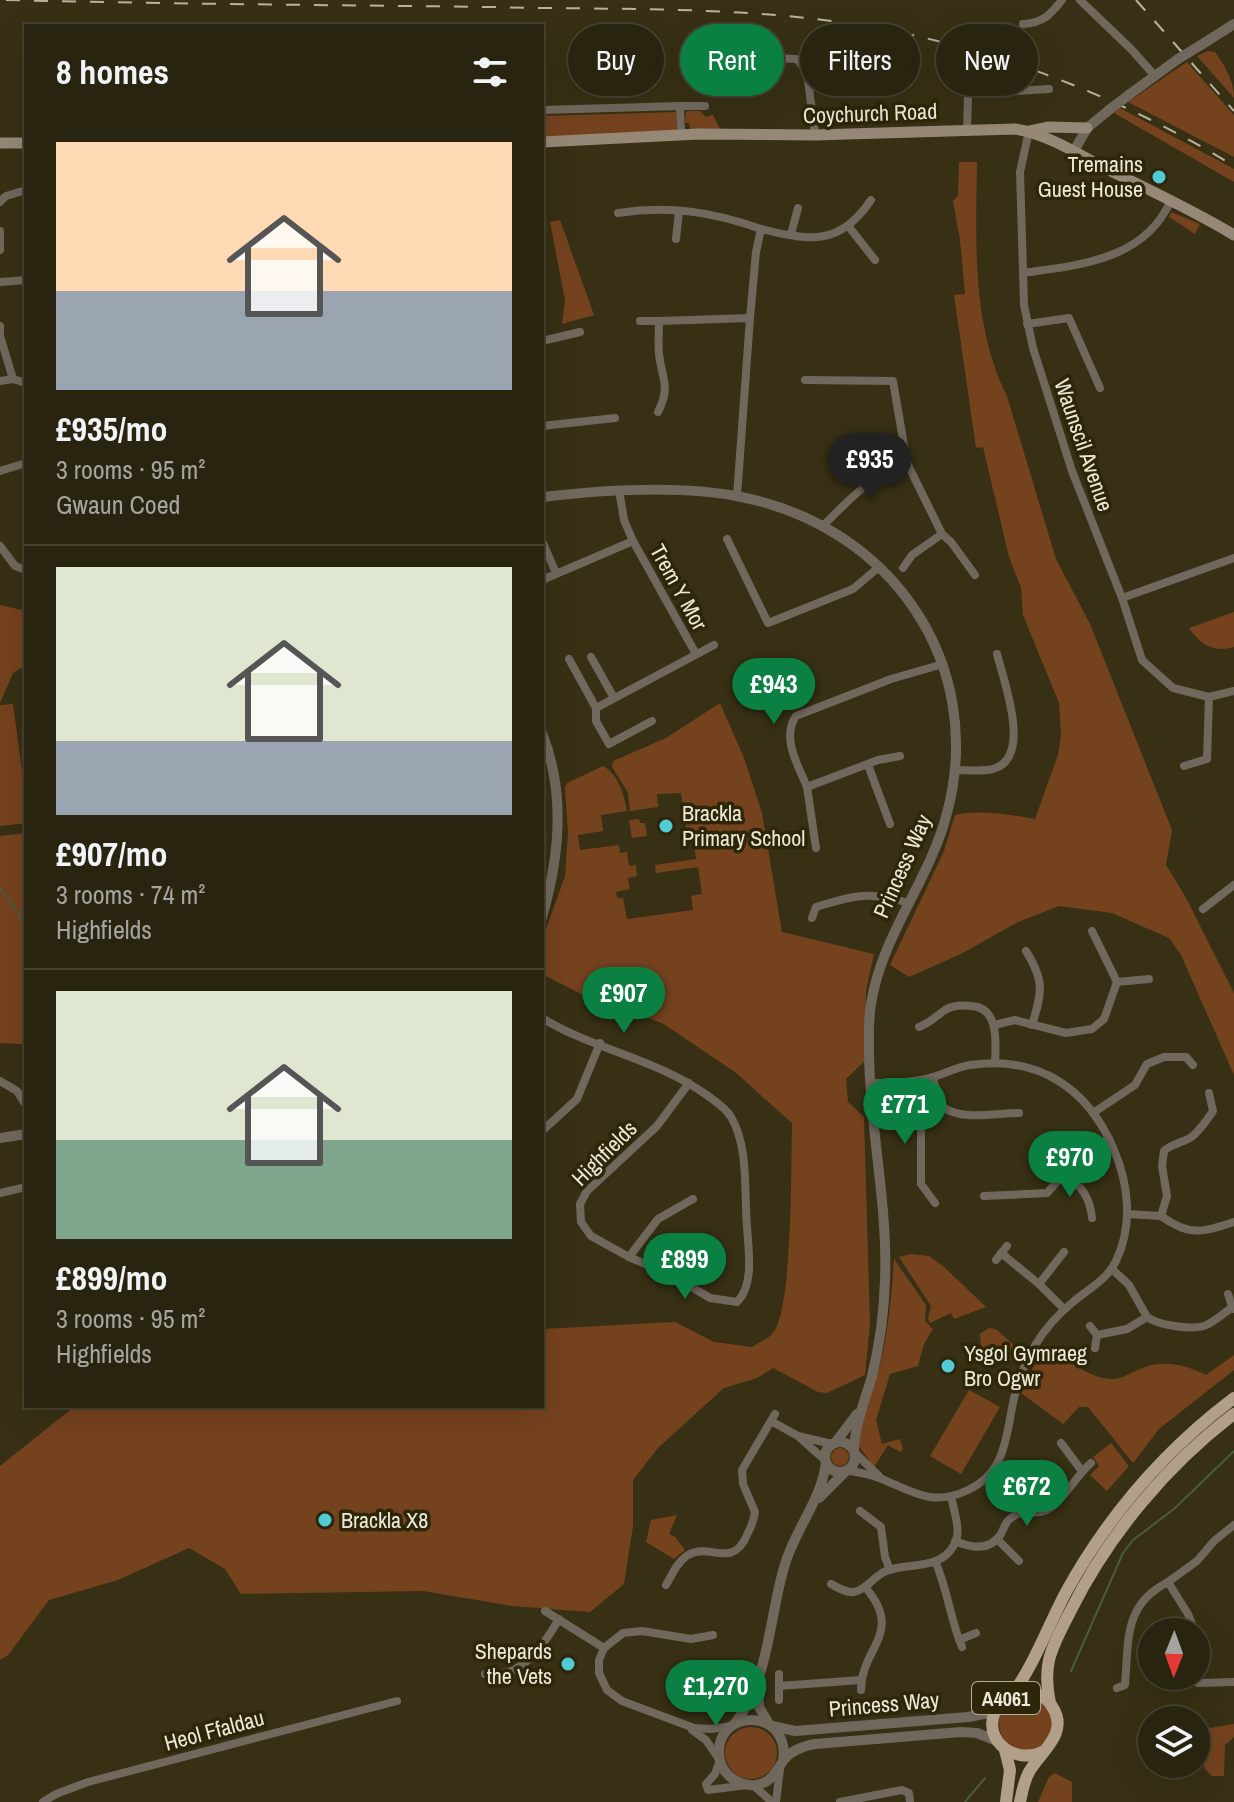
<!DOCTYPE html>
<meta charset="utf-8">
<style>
:root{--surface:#29240f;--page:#312c18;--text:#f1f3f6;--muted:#a5a49e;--line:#45412f;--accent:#0b8043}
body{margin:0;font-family:"Archivo Narrow",sans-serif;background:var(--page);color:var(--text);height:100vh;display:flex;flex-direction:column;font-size:30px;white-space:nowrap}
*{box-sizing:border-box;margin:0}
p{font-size:26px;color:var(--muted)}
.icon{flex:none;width:44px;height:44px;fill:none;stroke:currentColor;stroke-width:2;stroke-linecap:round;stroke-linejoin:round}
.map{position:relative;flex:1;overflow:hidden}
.panel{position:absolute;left:24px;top:24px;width:520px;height:1384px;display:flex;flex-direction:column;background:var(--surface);border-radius:0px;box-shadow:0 8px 32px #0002,0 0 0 2px var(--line)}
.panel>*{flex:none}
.banner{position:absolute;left:568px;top:24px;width:546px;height:72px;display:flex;gap:16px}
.needle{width:52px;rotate:181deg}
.fabs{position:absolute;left:1138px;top:1618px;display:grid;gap:16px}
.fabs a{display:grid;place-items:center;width:72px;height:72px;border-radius:50%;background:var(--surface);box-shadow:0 8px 32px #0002,0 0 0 2px var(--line);font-size:40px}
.price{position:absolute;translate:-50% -68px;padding:0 18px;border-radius:28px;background:var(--accent);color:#fff;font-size:26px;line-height:52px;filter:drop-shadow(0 2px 4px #0008)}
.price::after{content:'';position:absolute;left:50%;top:48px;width:24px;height:18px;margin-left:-12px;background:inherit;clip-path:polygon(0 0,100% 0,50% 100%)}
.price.active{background:#222;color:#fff}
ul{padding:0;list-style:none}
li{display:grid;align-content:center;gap:16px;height:424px;padding:0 32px}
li+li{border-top:2px solid var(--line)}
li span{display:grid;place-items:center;height:248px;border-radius:0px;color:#555}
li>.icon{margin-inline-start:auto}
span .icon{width:144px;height:144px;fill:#fffc;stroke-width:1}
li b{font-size:34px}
h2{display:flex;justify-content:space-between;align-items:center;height:96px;padding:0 32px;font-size:34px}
.tag{padding:0 28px;border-radius:36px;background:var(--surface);box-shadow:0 8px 32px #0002,0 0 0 2px var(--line);font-size:28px;line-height:72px}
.tag.active{background:var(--accent);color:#fff}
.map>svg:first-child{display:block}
.green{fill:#75421e}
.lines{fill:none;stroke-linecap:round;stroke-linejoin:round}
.stream{stroke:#495c41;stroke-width:2}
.minor{stroke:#71685d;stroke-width:8}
.tertiary{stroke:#71685d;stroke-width:10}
.secondary{stroke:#958876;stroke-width:11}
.primary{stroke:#b19f89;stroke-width:12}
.rail{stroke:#b8b39e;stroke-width:2;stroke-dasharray:14 14;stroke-linecap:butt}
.tertiary-bridge{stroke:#71685d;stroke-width:10}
.poi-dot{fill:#52cbd7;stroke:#2d2609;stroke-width:3}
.labels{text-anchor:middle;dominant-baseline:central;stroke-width:7;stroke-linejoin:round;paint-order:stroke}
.shield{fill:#2d2609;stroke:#b3ae9a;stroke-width:2}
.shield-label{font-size:20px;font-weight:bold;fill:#ede9d8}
.street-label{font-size:22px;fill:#ede9d8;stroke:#2d2609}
.poi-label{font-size:22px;fill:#ede9d8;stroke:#2d2609;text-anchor:start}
</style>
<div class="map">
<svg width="1234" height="1802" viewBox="0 0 1234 1802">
<rect width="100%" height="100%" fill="#373014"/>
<g class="green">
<path d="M1208 51 1215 52C1225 66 1234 81 1234 98L1197 56Z"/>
<polygon points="1187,62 1234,115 1234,157 1128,102"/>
<polygon points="1120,108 1234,169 1234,182 1114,113"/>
<polygon points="686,111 700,111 706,117 713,115 720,129 690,129 689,123 685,123"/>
<polygon points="676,112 676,132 542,138 542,116"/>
<path d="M959 162H977C976 240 971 324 1007 396L1056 559 1090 624 1172 830 1166 865 1185 896 1234 993V1075L1181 955 1169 938 1112 913 1059 906 1016 923 961 954 909 977 890 965 944 851 955 815C980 809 1011 815 1035 819L1058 755 1061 734 1059 703 1023 615 1021 588 1009 557 983 447 976 448 954 295 965 294 960 240 953 201 958 195Z"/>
<polygon points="1171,212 1200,224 1195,234 1169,217"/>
<polygon points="560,220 594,315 562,324 565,300 550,222"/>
<polygon points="0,605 26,611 26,665 13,673 0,703"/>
<path d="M1234 612V647C1213 653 1201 645 1189 628Z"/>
<path d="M720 703 744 758 762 813 782 932 874 954 866 991 865 1061 846 1079 848 1102 864 1117 870 1324 865 1375 827 1393 818 1392 773 1368 757 1378 724 1388 658 1448 633 1480V1526L624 1584 590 1612 513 1606 423 1591 241 1594 225 1569 189 1548 118 1580 49 1600 8 1655 0 1660V1466L75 1406H542V1329L675 1322 714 1342 752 1347C758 1343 768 1339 773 1333 793 1309 791 1161 792 1123L735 1072 662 1023 583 995 542 974V940L565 876 568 833 565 787 567 783 603 766C618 774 624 794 627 811L601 815 603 831 578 835 580 850 619 845 620 853 627 852 629 866 636 865 637 876 628 878 630 889 616 892 617 898H623L627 919 693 910 691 896 702 894 698 867 656 873 655 865 696 859 692 828H686L681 793 657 794 658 807 630 811 628 793 612 767 613 761 666 738Z"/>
<polygon points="13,704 26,801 26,823 0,826 0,705"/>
<polygon points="639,819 640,823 645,823 647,836 632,838 629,820"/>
<polygon points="26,833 26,1050 22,1044 0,1043 0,836"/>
<polygon points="911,1254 929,1256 943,1266 986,1307 954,1319 951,1313 930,1323 928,1318 931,1306 899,1257"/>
<path d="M894 1259 926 1305 925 1321 933 1329 924 1344 918 1366 890 1374 876 1420 882 1444 900 1439 903 1449 900 1452 888 1445 874 1467 858 1445C861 1414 876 1384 883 1353 889 1322 892 1291 894 1259Z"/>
<polygon points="989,1328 996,1329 1018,1349 1012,1361 981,1347 980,1334"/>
<path d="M1044 1345C1064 1357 1086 1377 1110 1379 1121 1380 1130 1373 1140 1369 1163 1359 1185 1365 1206 1375L1234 1355V1370L1159 1429 1133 1463 1088 1407H1079L1063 1424 1021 1393Z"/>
<polygon points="969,1390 1000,1407 961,1474 930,1456"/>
<polygon points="1111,1443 1129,1466 1107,1491 1090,1475 1099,1466 1093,1457"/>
<circle cx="840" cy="1457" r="9"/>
<polygon points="677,1515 669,1534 675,1537 685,1550 674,1559 646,1542 651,1520"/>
<circle cx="1026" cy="1724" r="27"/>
<polygon points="1234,1724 1234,1737 1225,1745 1224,1776 1212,1776 1204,1768 1207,1732 1210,1728"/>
<circle cx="751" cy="1753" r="26"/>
<polygon points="1055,1773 1072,1782 1072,1802 1038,1802 1049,1777"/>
</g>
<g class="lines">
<g class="stream">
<polyline points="0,888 17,911 26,930"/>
<polyline points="1071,1671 1123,1553 1133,1540 1174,1509 1234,1451"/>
<polyline points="965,1802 985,1778"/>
</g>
<g class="minor">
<polyline points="1080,0 1131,49 1155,76"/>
<path d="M1023 24C1043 23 1050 15 1062 0"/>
<polyline points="773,58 797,59 807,72 815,135"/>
<polyline points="969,94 1049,89"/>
<polyline points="680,106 705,106"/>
<polyline points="542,110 680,106 681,135"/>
<polyline points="967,130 969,64"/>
<polyline points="1029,131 1020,172 1024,305 1033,348 1072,471 1122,598 1142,660 1173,688 1209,697 1234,691"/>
<polyline points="0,202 6,196 26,190"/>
<path d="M618 213C669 205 713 212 761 229L756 252 750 318"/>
<polyline points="849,227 875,260"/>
<path d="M761 229C811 241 840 246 871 200"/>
<polyline points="0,231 0,250"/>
<polyline points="791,234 798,208"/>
<polyline points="676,239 679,211"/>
<path d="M1023 273C1080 265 1145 260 1171 200"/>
<polyline points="0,282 26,280"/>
<polyline points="640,321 659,321"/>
<polyline points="1027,324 1069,318 1100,388"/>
<polyline points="0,326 0,336 13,379 26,383"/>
<polyline points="542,341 580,332"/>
<polyline points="805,380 893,381 907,463 942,534 951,542 975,575"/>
<polyline points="0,381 13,379"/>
<path d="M658 412C671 386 662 380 659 354 658 343 659 332 659 321L750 318 737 496"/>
<polyline points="542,426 615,418"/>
<polyline points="0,471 26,463"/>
<polyline points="619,490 624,520 633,541 696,654"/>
<path d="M824 525C850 498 872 476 907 463"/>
<polyline points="727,539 768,623 853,589 879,567"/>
<polyline points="543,543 556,573"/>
<polyline points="0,546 15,566 26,570"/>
<polyline points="903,568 912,555 942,534"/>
<polyline points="542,580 633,541"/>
<polyline points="1122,598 1234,558"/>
<polyline points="591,657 614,698"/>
<polyline points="569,659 596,708 596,721 609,744 652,721"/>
<polyline points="596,708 714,645"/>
<path d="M900 756 878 760 807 787C798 765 781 738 796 716L891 679 943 664"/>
<polyline points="868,765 890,824"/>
<polyline points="1184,766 1207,759 1209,697"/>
<path d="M955 770C967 770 981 772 993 769 1033 758 1004 682 997 654"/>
<polyline points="807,787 816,848"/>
<polyline points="1203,909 1234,885"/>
<path d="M812 918 816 907C854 895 870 891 908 903"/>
<path d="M1026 951C1045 981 1042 993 1032 1025"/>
<polyline points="1117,982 1149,979"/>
<path d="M542 1018C594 1050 655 1058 708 1096 716 1102 726 1108 731 1117 749 1147 744 1192 747 1226 748 1248 755 1285 737 1302L710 1298 673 1276 629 1257 591 1236 581 1222 580 1204 587 1191 657 1126 689 1083"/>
<polyline points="994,1025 1015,1020 1066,1033 1092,1029 1104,1019 1117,982 1092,931"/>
<path d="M919 1027C930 1023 936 1016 945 1010 953 1005 962 1005 971 1006 999 1007 996 1042 995 1063"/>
<polyline points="932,1077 943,1107 921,1127 921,1184 935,1203"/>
<polyline points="0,1081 17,1091 26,1105"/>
<path d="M943 1107C961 1121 997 1113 1019 1113"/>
<polyline points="1093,1113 1135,1085 1147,1064 1164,1057 1186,1057 1193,1065"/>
<polyline points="542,1131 577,1099 600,1043"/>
<path d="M1065 1173C1081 1187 1090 1196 1092 1218"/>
<polyline points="0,1193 26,1187"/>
<polyline points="984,1196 1047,1193 1082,1154 1109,1139"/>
<path d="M1127 1214 1161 1216 1167 1196 1162 1166 1164 1151C1172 1144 1181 1143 1190 1138 1199 1132 1207 1120 1213 1111L1209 1093"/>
<path d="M1161 1216C1190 1237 1203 1232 1234 1222"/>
<polyline points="1001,1253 1039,1284 1064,1309"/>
<polyline points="629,1257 658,1219 693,1199"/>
<polyline points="996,1260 1007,1246"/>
<polyline points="1039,1284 1064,1252"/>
<polyline points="1228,1294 1233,1309"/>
<path d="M1147 1317C1158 1325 1190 1330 1204 1326 1213 1323 1223 1314 1231 1308"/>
<polyline points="1090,1326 1097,1335 1095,1348"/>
<polyline points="1097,1335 1127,1329 1147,1317 1129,1285 1112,1269"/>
<polyline points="771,1421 798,1436 832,1444"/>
<polyline points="799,1437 826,1461"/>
<polyline points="1061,1443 1082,1471"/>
<polyline points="854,1452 879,1476"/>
<path d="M847 1470C859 1473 871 1474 882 1479 913 1492 933 1507 968 1490 1007 1472 1006 1434 1014 1398 1018 1381 1025 1363 1034 1347 1044 1330 1057 1315 1073 1302 1088 1289 1107 1280 1116 1261 1133 1225 1129 1185 1114 1150 1088 1088 1038 1055 970 1065 957 1067 944 1074 930 1078 910 1083 891 1083 870 1083"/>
<polyline points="860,1511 881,1527 885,1557 890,1570"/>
<polyline points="997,1539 1019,1561"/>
<path d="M955 1541C971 1548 990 1551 1001 1534 1004 1528 1005 1522 1011 1518 1022 1508 1036 1516 1047 1510 1062 1502 1076 1476 1091 1463"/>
<path d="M935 1561C948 1590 950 1619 962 1647"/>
<polyline points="1168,1582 1197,1561 1214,1541 1234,1525"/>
<path d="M831 1584C838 1588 846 1593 854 1592 866 1590 874 1576 886 1571 908 1562 940 1571 954 1545 962 1531 954 1512 951 1496"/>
<path d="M666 1585C672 1575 677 1562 688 1555 710 1542 732 1570 747 1535 751 1527 754 1520 755 1512L743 1484 742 1470 775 1414"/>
<polyline points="545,1611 604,1648"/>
<polyline points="1196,1634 1201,1656 1198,1683 1234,1682"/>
<polyline points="713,1635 691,1639 642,1631 623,1633 604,1648 599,1660 599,1673 607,1690 622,1701 694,1728 711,1729 732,1726"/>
<polyline points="959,1640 976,1633"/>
<path d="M485 1674C521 1680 544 1645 559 1619"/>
<polyline points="779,1686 861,1680"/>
<path d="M1117 1688 1125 1685C1129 1640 1123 1605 1168 1582L1188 1614 1195 1632"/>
<path d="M861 1690C861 1647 905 1633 865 1587"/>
<polyline points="779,1700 779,1674"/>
<polyline points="692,1730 706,1740 719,1759"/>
<polyline points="720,1760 715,1774 706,1784 708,1790 747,1785"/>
<polyline points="753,1785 772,1802"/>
<polyline points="43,1802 56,1794 88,1782 397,1701"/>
<polyline points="776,1802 780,1769"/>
<polyline points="840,1802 902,1790 909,1793 910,1802"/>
</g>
<g class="tertiary">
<polyline points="1201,45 1234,24"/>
<polyline points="1130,94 1178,59"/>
<polyline points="1074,151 1087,128 1109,110"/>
<path d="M542 497C602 490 682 485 741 497 890 526 987 663 947 813 930 880 882 934 871 1004 868 1021 869 1038 869 1055 870 1130 888 1205 885 1280 884 1313 880 1344 872 1376 865 1401 855 1423 854 1450"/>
<path d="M542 733C566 793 560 856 542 917"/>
<polyline points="0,1138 26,1134"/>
<circle cx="840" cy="1457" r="15"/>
<polyline points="835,1443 857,1414"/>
<polyline points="819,1498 846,1471"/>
<polyline points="758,1687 759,1707 769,1724"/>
<path d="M736 1722C770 1677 769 1616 785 1564 796 1528 822 1499 826 1462"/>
<polyline points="772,1726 795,1731 968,1717 984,1714 999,1705"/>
<path d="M783 1761C791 1709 719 1707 719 1752 719 1761 722 1769 728 1775 735 1782 746 1786 756 1785 772 1782 775 1773 783 1761 790 1751 804 1746 815 1744L961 1732 977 1733 997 1741"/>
</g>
<g class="secondary">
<polyline points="1030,131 1049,127 1087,128"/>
<path d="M542 142 699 134 815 135 1015 129C1046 134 1073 151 1101 166 1145 188 1191 209 1234 235"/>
<polyline points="0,143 26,143"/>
</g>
<g class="primary">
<path d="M1012 1695C1035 1663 1048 1626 1066 1592 1108 1516 1165 1450 1234 1398"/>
<path d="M1050 1703C1047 1689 1046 1674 1049 1660 1053 1643 1063 1626 1071 1610 1109 1534 1167 1465 1234 1414"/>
<polyline points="1005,1750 1010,1770 1006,1802"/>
<path d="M1020 1802C1022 1792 1024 1781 1029 1772 1040 1752 1069 1734 1053 1708 1048 1698 1038 1693 1028 1692 1017 1691 1007 1695 1000 1704 976 1734 1012 1768 1044 1751"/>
</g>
<g class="rail">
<path d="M6 0C168 4 330 5 492 7 608 10 724 6 839 22 978 41 1115 93 1234 166"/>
<polyline points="1136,0 1234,111"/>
</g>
<g class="tertiary-bridge">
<polyline points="1178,59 1201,45"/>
<polyline points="1109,110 1130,94"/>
</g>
</g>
<g class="poi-dot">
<circle cx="1159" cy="177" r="8"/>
<circle cx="666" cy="826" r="8"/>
<circle cx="948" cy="1366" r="8"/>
<circle cx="325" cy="1520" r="8"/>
<circle cx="568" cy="1664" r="8"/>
</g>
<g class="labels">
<rect class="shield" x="972" y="1682" width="68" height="32" rx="6"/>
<g class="shield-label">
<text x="1006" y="1698">A4061</text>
</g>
<g class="street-label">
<text transform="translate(870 113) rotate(-2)">Coychurch Road</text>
<text transform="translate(1084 445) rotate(71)">Waunscil Avenue</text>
<text transform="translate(679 587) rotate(61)">Trem Y Mor</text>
<text transform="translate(902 866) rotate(-66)">Princess Way</text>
<text transform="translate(604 1153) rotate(-45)">Highfields</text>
<text transform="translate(884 1704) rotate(-5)">Princess Way</text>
<text transform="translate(214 1730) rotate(-15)">Heol Ffaldau</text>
</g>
<g class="poi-label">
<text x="1143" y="164" text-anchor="end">Tremains<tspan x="1143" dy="25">Guest House</tspan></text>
<text x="682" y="813">Brackla<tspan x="682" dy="25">Primary School</tspan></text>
<text x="964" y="1353">Ysgol Gymraeg<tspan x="964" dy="25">Bro Ogwr</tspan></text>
<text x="341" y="1520">Brackla X8</text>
<text x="552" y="1651" text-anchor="end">Shepards<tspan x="552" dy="25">the Vets</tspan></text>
</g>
</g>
</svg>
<div class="fabs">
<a><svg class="needle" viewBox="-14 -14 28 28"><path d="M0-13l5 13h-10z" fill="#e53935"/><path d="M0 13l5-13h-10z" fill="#a5a49e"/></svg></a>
<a><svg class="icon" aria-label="layers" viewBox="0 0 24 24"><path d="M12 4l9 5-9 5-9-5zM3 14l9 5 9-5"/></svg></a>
</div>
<b class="price active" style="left:870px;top:501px">£935</b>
<b class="price" style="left:774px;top:726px">£943</b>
<b class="price" style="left:624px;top:1035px">£907</b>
<b class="price" style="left:905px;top:1146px">£771</b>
<b class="price" style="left:1070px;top:1199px">£970</b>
<b class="price" style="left:685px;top:1301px">£899</b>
<b class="price" style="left:1027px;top:1528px">£672</b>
<b class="price" style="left:716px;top:1728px">£1,270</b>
<div class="banner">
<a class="tag">Buy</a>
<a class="tag active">Rent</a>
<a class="tag">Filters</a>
<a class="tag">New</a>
</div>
<section class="panel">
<h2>8 homes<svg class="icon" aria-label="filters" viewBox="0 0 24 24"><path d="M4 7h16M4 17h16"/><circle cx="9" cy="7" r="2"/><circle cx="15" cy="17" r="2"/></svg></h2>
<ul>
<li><span style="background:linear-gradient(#ffd9b3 60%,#9aa5b1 0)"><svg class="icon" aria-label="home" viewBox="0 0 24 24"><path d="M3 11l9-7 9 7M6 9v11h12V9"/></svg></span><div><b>£935/mo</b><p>3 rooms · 95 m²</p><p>Gwaun Coed</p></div></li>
<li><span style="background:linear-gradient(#dfe7d0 70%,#9aa5b1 0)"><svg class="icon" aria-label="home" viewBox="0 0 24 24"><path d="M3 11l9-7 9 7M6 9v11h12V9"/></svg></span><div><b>£907/mo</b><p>3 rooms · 74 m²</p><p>Highfields</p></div></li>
<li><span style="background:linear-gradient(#dfe7d0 60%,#7fa58c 0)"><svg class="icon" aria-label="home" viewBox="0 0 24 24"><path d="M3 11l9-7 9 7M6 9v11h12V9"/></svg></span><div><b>£899/mo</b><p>3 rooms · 95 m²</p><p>Highfields</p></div></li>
</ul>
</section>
</div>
